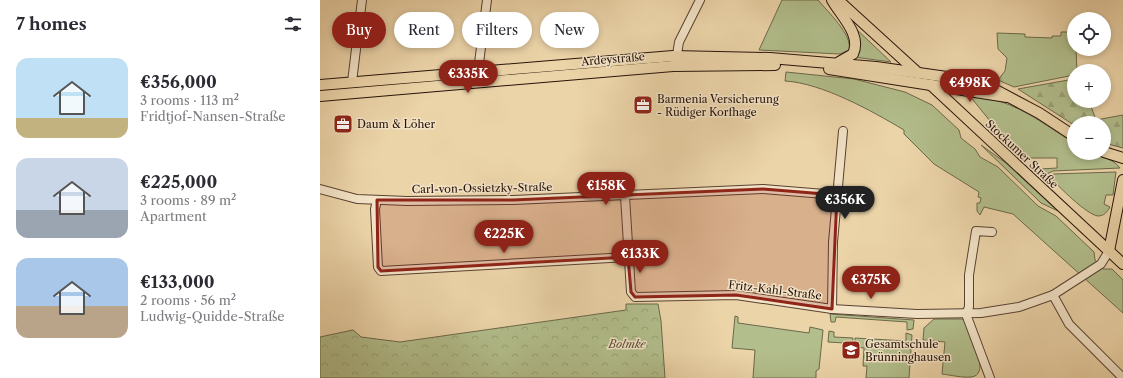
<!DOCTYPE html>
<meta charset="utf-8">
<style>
:root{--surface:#fff;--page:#f2f2f3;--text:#2b2b33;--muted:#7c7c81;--accent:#8f2418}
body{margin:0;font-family:"Libre Caslon Text",serif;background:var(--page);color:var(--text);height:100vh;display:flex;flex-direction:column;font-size:15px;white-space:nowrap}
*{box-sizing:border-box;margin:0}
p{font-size:13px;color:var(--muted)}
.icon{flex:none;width:22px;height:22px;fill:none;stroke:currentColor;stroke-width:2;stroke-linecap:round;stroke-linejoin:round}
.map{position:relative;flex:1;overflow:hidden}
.side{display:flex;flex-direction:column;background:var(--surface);width:320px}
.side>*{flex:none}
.hud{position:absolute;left:12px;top:12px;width:380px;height:36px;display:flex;gap:8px}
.tools{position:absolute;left:747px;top:12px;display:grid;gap:8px}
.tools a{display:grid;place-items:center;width:44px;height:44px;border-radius:50%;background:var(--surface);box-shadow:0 2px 6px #0003;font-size:20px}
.price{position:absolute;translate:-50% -34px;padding:0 9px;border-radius:14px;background:var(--accent);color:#fff;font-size:13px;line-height:26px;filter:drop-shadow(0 1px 2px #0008)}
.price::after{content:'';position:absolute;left:50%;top:24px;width:12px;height:9px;margin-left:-6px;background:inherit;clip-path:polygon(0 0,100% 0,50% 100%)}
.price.current{background:#222;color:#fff}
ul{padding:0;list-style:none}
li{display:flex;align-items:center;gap:12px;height:100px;padding:0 16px}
li span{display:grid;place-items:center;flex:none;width:112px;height:80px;border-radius:12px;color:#555}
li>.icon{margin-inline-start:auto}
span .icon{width:48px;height:48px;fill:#fffc;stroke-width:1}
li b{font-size:17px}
h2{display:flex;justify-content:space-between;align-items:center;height:48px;padding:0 16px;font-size:17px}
.pill{padding:0 14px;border-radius:18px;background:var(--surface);box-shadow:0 2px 6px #0003;font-size:14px;line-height:36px}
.pill.current{background:var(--accent);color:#fff}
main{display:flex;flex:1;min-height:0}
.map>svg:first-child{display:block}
.green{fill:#b2be8c;stroke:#6c684a}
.forest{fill:url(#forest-firs);stroke:#6c684a}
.park{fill:url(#park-crowns);stroke:#6c684a}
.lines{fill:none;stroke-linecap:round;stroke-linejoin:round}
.minor-casing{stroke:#584231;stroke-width:10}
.major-casing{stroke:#261209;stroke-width:12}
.minor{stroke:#f3e3c7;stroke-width:8}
.major{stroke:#ecd4a9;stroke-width:10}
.marked{fill:#8f2418;fill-opacity:0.2;stroke:#8f2418;stroke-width:3;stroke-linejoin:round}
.labels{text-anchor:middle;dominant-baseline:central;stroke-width:3;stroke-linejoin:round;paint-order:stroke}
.street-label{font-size:11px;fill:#261209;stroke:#f3e3c7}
.poi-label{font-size:11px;fill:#261209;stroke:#f3e3c7;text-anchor:start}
.park-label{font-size:11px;font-style:italic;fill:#574e37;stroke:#f3e3c7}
</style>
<main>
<section class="side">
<h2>7 homes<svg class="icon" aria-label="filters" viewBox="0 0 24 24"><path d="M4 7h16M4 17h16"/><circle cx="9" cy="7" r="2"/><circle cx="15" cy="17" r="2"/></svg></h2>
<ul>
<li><span style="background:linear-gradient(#bfe0f5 75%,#c2b280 0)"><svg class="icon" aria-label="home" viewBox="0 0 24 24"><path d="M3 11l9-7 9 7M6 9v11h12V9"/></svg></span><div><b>€356,000</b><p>3 rooms · 113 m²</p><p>Fridtjof-Nansen-Straße</p></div></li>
<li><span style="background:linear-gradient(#c9d6e8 65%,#9aa5b1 0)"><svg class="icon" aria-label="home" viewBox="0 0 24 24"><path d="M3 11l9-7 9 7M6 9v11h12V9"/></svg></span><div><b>€225,000</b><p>3 rooms · 89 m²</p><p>Apartment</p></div></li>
<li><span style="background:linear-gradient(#a9c7e8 60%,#b9a48a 0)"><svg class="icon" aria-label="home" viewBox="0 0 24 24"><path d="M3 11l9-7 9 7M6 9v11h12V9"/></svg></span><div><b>€133,000</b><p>2 rooms · 56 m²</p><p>Ludwig-Quidde-Straße</p></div></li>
</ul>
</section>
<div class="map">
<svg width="803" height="378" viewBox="0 0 803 378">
<defs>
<pattern id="forest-firs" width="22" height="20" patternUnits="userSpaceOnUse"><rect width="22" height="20" fill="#b2be8c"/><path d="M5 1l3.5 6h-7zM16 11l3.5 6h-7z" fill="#99a277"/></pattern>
<pattern id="park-crowns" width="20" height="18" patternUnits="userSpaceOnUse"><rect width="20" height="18" fill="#b2be8c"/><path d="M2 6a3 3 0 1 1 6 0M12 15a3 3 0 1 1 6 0" fill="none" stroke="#99a277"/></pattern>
</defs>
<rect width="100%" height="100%" fill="#ecd4a9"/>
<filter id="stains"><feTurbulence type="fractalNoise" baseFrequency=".005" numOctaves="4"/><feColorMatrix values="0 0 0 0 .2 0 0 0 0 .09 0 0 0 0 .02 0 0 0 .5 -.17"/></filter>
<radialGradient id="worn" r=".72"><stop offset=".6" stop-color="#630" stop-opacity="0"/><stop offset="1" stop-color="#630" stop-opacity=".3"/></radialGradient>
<g class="green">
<path d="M462 0H498C507 11 533 35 529 50L520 54 439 50Z"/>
<polygon points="533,26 571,62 534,57"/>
<polygon points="741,32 754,32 754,49 756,49 757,71 754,71 754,75 694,87 678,80 685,71 687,58 678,49 677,33 705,34 705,37 732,38 732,36 741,36"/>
<path d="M466 72 534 79 585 92 612 105 639 130 641 138 655 149 660 157 678 167 718 206 736 216 774 252 775 260 783 269H792L803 280V313L693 214 664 207 660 215 657 211V203H660L661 198 658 197 659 192 614 164 584 134V130C552 111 502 83 465 81Z"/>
<path d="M649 95C659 97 669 98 679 101 707 110 730 128 754 143V153C767 153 792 156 800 168L733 171 727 174 720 169 737 168V158H709L679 132Z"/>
<polygon points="661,145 686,163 738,211 721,203"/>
<path d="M796 172 793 195H786L784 204 790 207C787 212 784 216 778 216 767 215 738 186 730 177L733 174Z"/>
<polygon points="510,314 594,320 593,329 587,330 587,322 516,317 515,322 511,322"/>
<polygon points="415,316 418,317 418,323 489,333 490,327 503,330 499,369 496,371 496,378 433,378 435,350 412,348"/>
<path d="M614 319H644C648 330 673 375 651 377 642 378 631 375 622 374L625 342 603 340 604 328Z"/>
<polygon points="509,331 514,332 514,337 533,338 532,347 525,346 525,343 508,342"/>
<polygon points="586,333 592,335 589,378 546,378 547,366 543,366 544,348 535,347 535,338 586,341"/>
</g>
<polygon class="forest" points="754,79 754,101 769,101 776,120 803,115 803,148 784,143 784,123 754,123 754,125 698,89"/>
<polygon class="park" points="306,304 338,304 341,321 345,378 0,378 0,337 33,330 41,337 80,342 306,310"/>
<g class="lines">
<defs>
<g id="minor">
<polyline points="356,61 359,42 380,0"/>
<polyline points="158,71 167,0"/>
<polyline points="32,82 42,0"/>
<polyline points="0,189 37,199 87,201 193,200 443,189 517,195"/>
<polyline points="305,196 311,292 315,297 416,295 512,309 597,314 661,313 699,307 733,295 781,264 789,251"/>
<polyline points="57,200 55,209 58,267 61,271 308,257"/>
<polyline points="733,295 749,324 803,378"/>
<polyline points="512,309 513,242 523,131"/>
<polyline points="670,378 646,314 649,307 649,275 656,231 672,232"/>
</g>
<g id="major">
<path d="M512 0C521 16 542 35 533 54L519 62"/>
<polyline points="518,0 598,73"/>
<polyline points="509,69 687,97"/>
<polyline points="0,85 353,56 450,58 556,67 641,79 670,87 719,113 754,136"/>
<polyline points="611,85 803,264"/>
<polyline points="0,96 353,66 455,65"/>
<polyline points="784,152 803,158"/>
<polyline points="789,251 803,180"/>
</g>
</defs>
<use href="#minor" class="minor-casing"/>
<use href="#major" class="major-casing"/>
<use href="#minor" class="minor"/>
<use href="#major" class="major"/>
</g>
<path class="marked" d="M443 189 517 195 512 309 416 295 315 297 311 292 308 257 61 271 58 267 57 200H193Z"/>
<defs>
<symbol id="office-square" viewBox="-11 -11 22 22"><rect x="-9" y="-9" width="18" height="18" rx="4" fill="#8f2418" stroke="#f3e3c7"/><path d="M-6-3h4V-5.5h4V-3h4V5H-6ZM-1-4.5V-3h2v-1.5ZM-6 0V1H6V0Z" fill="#fff"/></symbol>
<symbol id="school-square" viewBox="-11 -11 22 22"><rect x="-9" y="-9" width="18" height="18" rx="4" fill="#8f2418" stroke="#f3e3c7"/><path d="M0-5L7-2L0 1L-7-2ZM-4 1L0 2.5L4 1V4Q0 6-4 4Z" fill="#fff"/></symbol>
</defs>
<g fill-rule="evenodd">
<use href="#office-square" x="312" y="94" width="22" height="22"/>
<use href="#office-square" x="12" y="113" width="22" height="22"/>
<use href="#school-square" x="520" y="339" width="22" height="22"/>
</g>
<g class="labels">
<g class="street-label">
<text transform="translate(293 59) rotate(-5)">Ardeystraße</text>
<text transform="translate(702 154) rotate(43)">Stockumer Straße</text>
<text transform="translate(162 188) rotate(-1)">Carl-von-Ossietzky-Straße</text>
<text transform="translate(455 290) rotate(7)">Fritz-Kahl-Straße</text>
</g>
<g class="poi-label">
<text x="337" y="99">Barmenia Versicherung<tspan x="337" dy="13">- Rüdiger Korfhage</tspan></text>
<text x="37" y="124">Daum &amp; Löher</text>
<text x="545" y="344">Gesamtschule<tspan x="545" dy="13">Brünninghausen</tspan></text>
</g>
<g class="park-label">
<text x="307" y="344">Bolmke</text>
</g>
</g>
<rect width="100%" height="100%" filter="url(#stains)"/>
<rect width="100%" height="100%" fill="url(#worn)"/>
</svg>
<div class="tools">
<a><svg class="icon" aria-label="locate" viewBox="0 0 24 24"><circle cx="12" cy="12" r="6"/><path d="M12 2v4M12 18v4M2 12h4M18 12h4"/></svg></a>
<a>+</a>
<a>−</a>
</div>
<b class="price" style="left:148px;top:94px">€335K</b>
<b class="price" style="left:650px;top:103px">€498K</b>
<b class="price" style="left:286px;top:206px">€158K</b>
<b class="price current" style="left:525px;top:220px">€356K</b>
<b class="price" style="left:184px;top:254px">€225K</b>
<b class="price" style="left:320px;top:274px">€133K</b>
<b class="price" style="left:551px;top:300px">€375K</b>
<div class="hud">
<a class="pill current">Buy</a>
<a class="pill">Rent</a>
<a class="pill">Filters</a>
<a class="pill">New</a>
</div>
</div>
</main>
